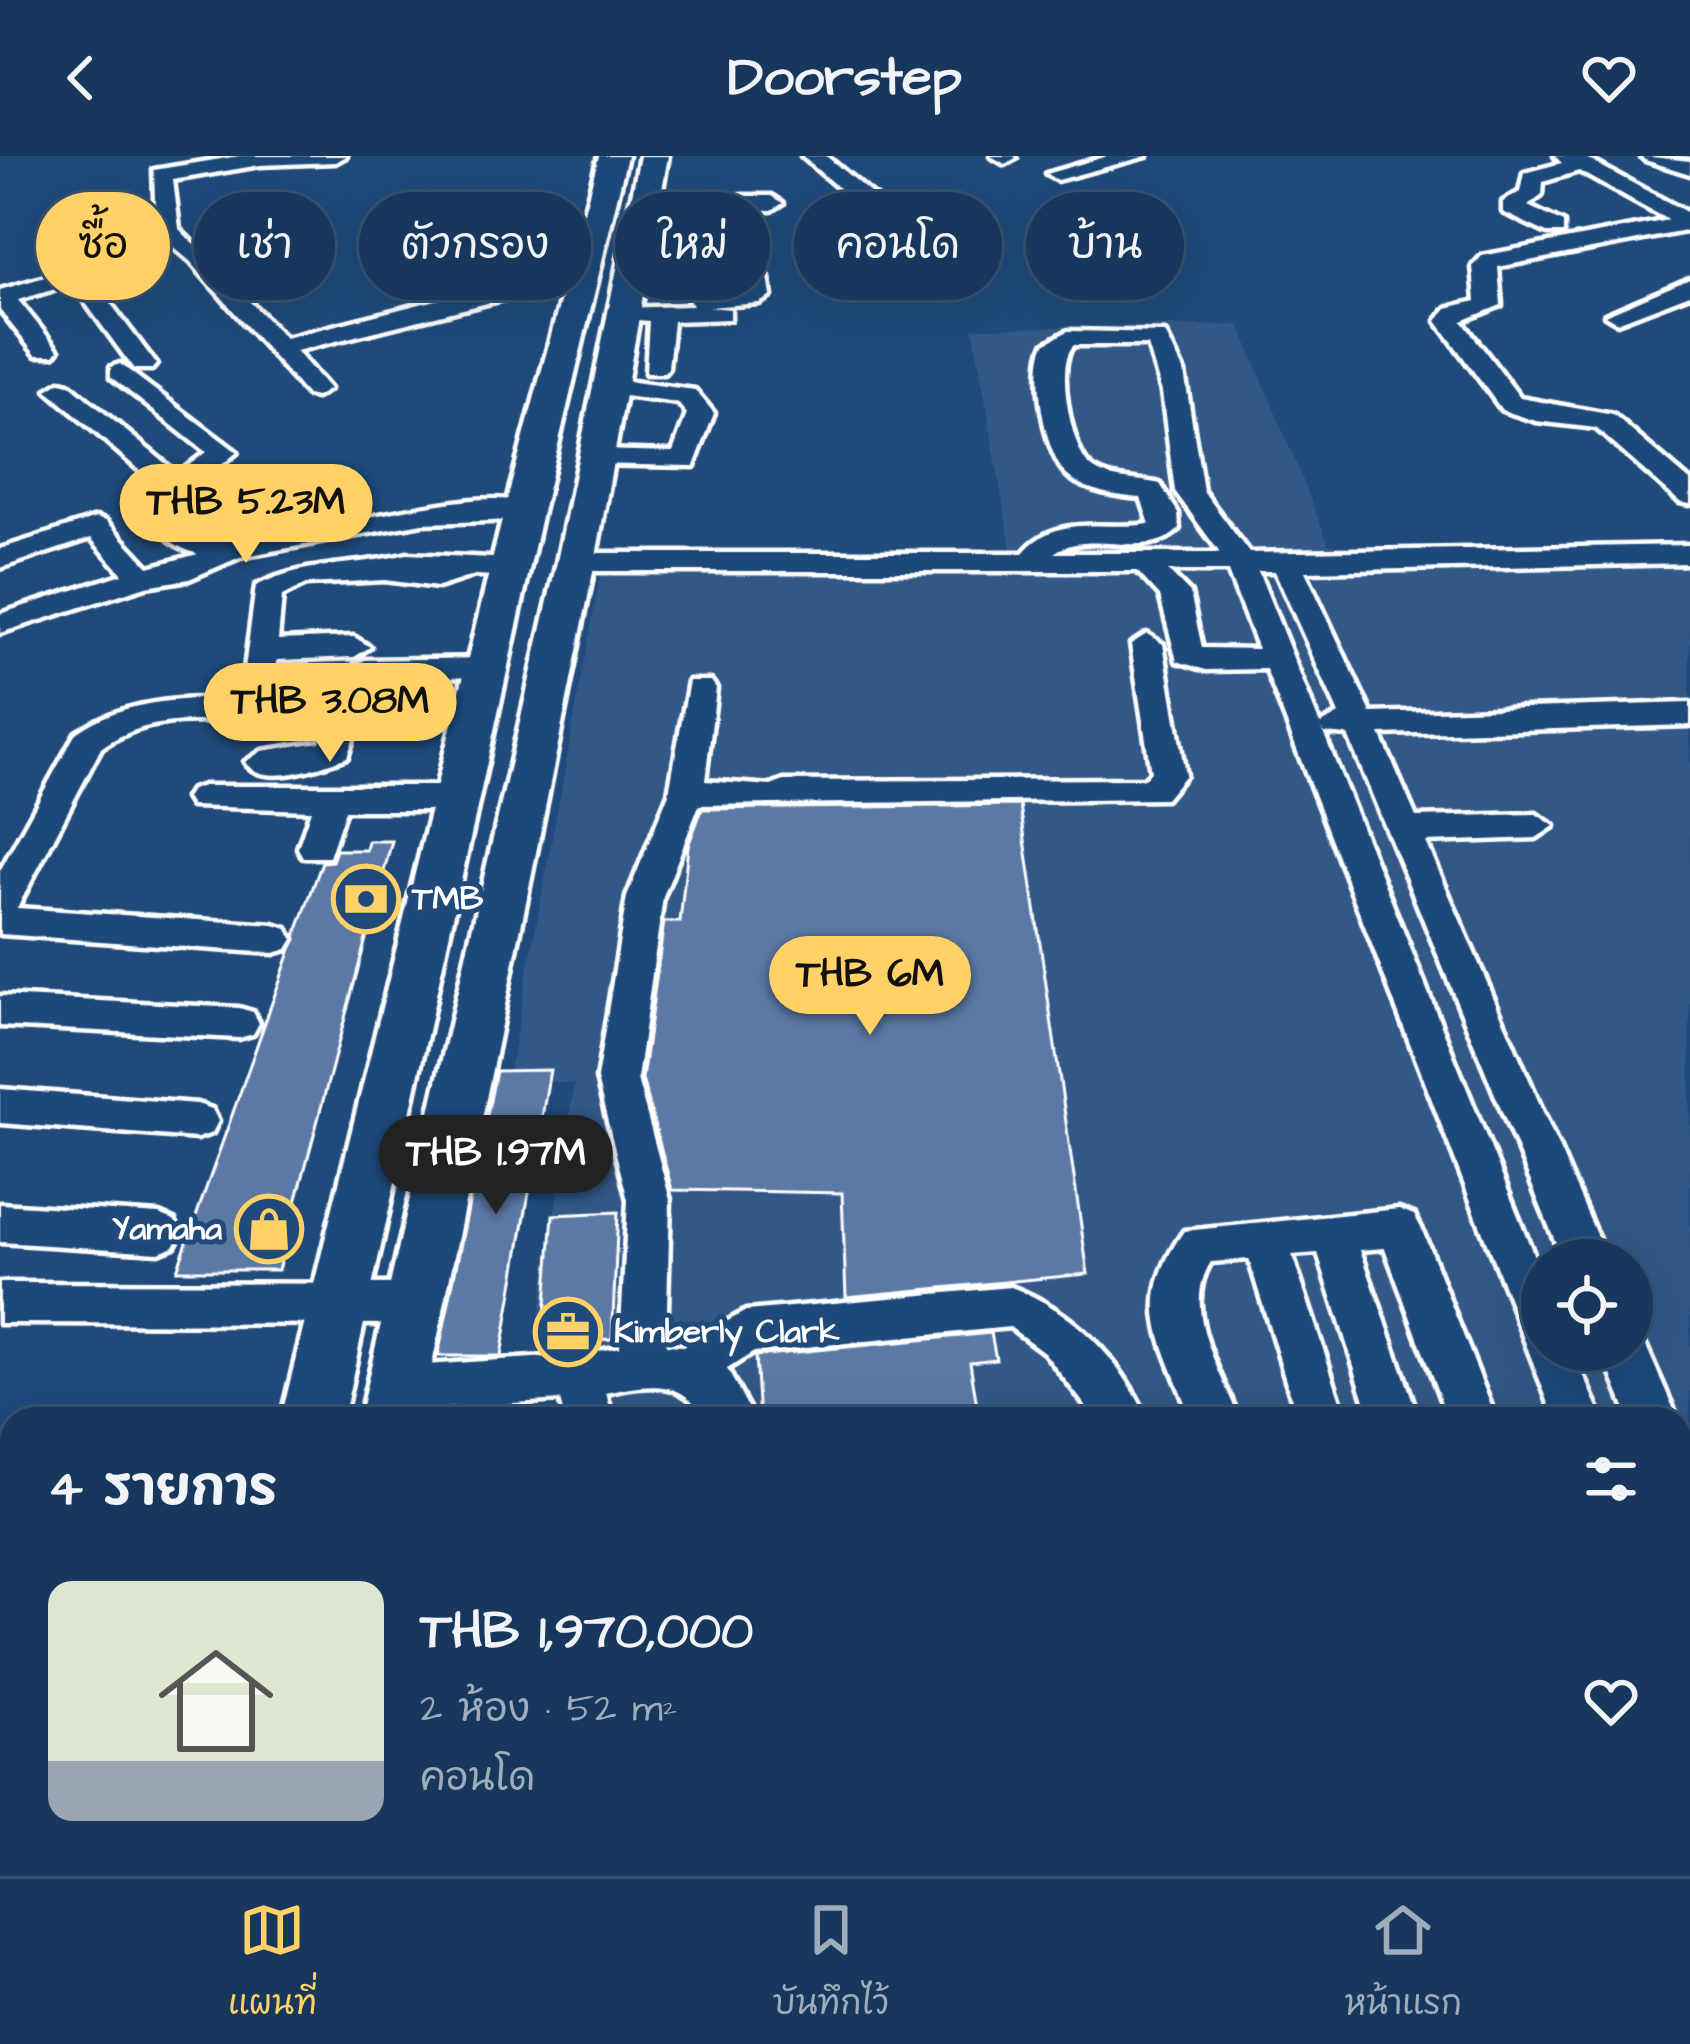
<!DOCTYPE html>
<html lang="th">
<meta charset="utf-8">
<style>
:root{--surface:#17385c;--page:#203f62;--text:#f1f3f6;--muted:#9eacbb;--line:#365272;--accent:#ffd166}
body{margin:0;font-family:"Architects Daughter","Playpen Sans Thai",sans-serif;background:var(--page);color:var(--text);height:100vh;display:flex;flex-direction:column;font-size:45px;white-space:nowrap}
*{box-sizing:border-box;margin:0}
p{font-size:39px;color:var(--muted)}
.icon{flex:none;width:66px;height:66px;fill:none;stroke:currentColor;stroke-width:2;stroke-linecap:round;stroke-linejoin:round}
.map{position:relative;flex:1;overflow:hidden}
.side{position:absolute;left:0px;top:1251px;width:1692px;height:471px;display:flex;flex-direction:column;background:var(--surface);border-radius:36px 36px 0 0;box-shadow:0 12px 48px #0002,0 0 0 3px var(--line)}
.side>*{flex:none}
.guide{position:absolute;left:36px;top:36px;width:1620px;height:108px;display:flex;gap:24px}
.controls{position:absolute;left:1521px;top:1083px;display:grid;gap:24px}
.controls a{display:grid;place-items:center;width:132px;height:132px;border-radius:50%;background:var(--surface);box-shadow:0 12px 48px #0002,0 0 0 3px var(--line);font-size:60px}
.price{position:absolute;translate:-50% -102px;padding:0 27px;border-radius:42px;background:var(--accent);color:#111;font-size:39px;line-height:78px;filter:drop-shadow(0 3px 6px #0008)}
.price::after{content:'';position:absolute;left:50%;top:72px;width:36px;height:27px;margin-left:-18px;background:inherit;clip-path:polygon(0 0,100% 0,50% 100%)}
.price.current{background:#222;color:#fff}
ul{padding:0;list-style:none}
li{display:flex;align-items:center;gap:36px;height:300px;padding:0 48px}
li span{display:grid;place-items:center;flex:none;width:336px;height:240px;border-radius:24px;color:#555}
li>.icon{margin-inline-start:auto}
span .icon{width:144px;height:144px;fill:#fffc;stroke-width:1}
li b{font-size:51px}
h2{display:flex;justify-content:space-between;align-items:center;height:144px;padding:0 48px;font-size:51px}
.tag{padding:0 42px;border-radius:54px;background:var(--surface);box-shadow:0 12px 48px #0002,0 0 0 3px var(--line);font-size:42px;line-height:108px}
.tag.current{background:var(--accent);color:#111}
header{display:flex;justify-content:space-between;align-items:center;height:156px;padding:0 48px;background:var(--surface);font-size:54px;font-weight:800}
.tabs{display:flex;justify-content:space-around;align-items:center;height:168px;border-top:3px solid var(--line);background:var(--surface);font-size:33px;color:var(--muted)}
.tabs a{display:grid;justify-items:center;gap:6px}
.tabs .current{color:var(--accent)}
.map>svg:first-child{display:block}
.built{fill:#315887;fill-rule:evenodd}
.building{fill:#5c79a6;stroke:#fff;stroke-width:3}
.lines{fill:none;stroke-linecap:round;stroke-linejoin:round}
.minor-casing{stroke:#fff;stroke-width:9}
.major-casing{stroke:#fff;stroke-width:9}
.minor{fill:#1f4a7a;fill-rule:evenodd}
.major{fill:#1f4a7a;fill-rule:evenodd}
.labels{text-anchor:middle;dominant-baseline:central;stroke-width:10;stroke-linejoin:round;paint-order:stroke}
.poi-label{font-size:33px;font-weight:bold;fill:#fff;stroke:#1f4a7a;text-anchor:start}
</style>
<header><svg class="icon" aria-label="back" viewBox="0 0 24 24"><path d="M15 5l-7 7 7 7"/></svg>Doorstep<svg class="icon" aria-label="heart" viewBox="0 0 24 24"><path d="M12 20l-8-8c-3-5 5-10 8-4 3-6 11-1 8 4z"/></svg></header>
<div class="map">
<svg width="1690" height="1720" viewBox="0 0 1690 1720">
<rect width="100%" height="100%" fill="#1f4a7a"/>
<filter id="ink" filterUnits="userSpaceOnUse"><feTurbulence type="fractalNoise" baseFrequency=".00833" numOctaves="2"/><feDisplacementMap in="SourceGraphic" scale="24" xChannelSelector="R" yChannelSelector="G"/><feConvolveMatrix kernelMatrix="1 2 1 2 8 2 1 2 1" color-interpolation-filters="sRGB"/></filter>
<g filter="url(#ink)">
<path class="built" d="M1240 169 1329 389 1447 406 1690 394V1720H605L606 1710H1680V1263H560L564 1176 537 1175 574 928 508 922 602 411 1012 400 973 172ZM1542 1104H1632V1194H1542Z"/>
<g class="building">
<polygon points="684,66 764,67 759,88 713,109 677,90"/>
<polygon points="1020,649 1088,1118 846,1141 842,1037 672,1034 642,923 664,766 680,766 688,690 702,653"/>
<polygon points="368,685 392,685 278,1114 177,1114 322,706 332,705 336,694 366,694"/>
<polygon points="550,914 501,1200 438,1200 496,915"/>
<polygon points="618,1056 612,1183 543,1185 553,1059"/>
<polygon points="991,1177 996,1203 970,1206 979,1263 759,1263 755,1200"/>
</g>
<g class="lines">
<defs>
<g id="minor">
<polygon points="239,0 346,0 335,6 260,9 173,24 179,73 285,182 544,117 583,113 595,120 296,195 329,233 316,241 307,239 190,105 165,84 99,106 89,119 156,208 152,213 134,213 72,128 18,144 58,194 54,199 36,199 0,154 0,134 69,114 83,96 156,71 154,14"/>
<polygon points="802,0 826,0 927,85 927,95 911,95"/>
<polygon points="991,0 1014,0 1016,2 1005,8"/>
<polygon points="1108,0 1147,0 1057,24 1046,18"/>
<polygon points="1555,0 1582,0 1690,58 1690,74 1498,111 1501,149 1462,165 1520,242 1613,259 1690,325 1690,348 1680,346 1596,272 1536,265 1502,254 1437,165 1447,152 1476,145 1473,110 1482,100 1668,64 1579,15 1543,26 1542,39 1528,50 1563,67 1563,77 1547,77 1503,56 1503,46 1520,36 1524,17 1562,7"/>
<polygon points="1641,0 1690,5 1690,18 1645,4"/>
<polygon points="647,40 772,40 783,47 772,54 639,52 639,42"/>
<polygon points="636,91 683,108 704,136 746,134 744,122 756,115 768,122 771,140 759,147 708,151 730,153 730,163 673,165 668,212 664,217 646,217 649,165 616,162 616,152 694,150 667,118 628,103 628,93"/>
<polygon points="1690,123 1690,138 1617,166 1605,159"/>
<path d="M1068 175 1165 177 1184 216 1203 335 1249 397 1690 389V407L1305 415 1371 557 1690 547V569L1380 578 1416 661 1536 658 1554 670 1536 682 1426 686 1607 1104H1563L1348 579 1324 577 1321 571 1542 1120V1194H1572L1603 1263H1555L1266 513 1206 514 1177 505 1160 440 1137 415H576L561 406 576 397H1023C1057 356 1104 375 1150 368L1141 342C1118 340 1088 336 1069 321 1044 301 1031 214 1045 188ZM1074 189H1148L1162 236 1175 335 1220 397H1054C1090 371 1147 406 1179 373L1178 357 1160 328C1137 322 1104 326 1087 307 1071 288 1054 206 1074 189ZM1168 415H1228L1258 493 1202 492 1190 437ZM1258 415H1275L1339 558 1320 569Z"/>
<path d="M120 208 237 296 177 346 183 364 286 336 300 344 282 355 196 379C269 401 497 312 538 355L524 364 422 367 240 401 189 423 146 430 0 477V458L123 418 91 382 0 412V393L96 362 106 365 149 411 198 398C166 388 158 375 148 344L160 332 47 234 60 226 69 228 178 318 206 296 111 221V211Z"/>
<polygon points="610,223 695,234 714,257 694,310 586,308 582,302 596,294 673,296 687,258 678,247 601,237 597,231"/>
<path d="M407 398 513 403 528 412 513 421 475 419 438 431 385 424 306 428 282 440 278 484 354 481 370 491 354 501 277 504 273 544 330 548 341 518 365 504 489 502 500 505 505 512 500 519 373 524 347 601C322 610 263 633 245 606L262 595 320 586 326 563C252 580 168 542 101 592L17 752 274 769 287 773 293 783 287 793 274 797 0 778V715L76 577C123 543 185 542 241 543L256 430C305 405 355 411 407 398Z"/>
<path d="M1147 478 1163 488 1185 619 1165 643 699 649 663 741 637 923 670 1044 666 1189 683 1190 746 1155 1011 1131C1071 1153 1121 1203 1147 1263H1096L1044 1196 1010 1171 754 1196 727 1213 754 1263H705C684 1221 646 1228 606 1237L613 1263H565L560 1244 395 1255 378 1248 372 1233 378 1218 395 1211 578 1199 620 1191 628 1044 597 923 627 741 669 637 689 525H711L716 532 705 625 771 630 784 625 1144 623 1151 616 1131 488Z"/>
<polygon points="203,630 459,630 476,642 459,654 345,654 329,701 303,701 298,692 311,654 191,650 186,642 191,634"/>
<polygon points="0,840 239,852 253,856 259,867 253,878 239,882 0,870"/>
<polygon points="0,933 197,948 212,953 218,965 212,977 197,982 0,967"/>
<polygon points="0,1048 159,1058 174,1064 181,1077 174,1090 159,1096 0,1086"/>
<path d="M1399 1053 1414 1059 1421 1072 1496 1263H1448L1385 1092 1360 1094 1419 1263H1371L1318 1097 1292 1099 1346 1263H1298L1249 1103 1211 1106C1180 1153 1221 1215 1239 1263H1191C1164 1185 1131 1150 1184 1075Z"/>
<polygon points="0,1127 414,1128 430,1134 436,1148 430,1162 414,1168 0,1167"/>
<polygon points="1632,1176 1641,1179 1678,1263 1630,1263 1602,1194 1632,1194"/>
<polygon points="1680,1297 1690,1301 1690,1367 1680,1363"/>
<rect x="0" y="1357" width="12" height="50"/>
<polygon points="1680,1480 1690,1484 1690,1557 1680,1553"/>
<polygon points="12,1552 12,1606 0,1610 0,1556"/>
<polygon points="1680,1602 1690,1602 1690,1656 1680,1658"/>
<rect x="725" y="1710" width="56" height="10"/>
<polygon points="1191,1710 1247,1710 1249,1720 1193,1720"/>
</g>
<g id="major">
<polygon points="599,0 627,0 541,360 343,1263 281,1263 503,360"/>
<polygon points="640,0 668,0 595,406 421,1263 359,1263 557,406"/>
<polygon points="161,1710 235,1710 233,1720 159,1720"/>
<polygon points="266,1710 340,1710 338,1720 264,1720"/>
</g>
</defs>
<use href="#minor" class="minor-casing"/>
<use href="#major" class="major-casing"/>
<use href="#minor" class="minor"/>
<use href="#major" class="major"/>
</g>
</g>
<defs>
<symbol id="bank-ring" viewBox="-11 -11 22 22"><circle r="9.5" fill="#1f4a7a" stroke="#ffd166" stroke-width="1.5"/><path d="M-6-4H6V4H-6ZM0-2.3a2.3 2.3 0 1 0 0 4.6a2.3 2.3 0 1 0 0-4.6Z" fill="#ffd166"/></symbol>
<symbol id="shop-ring" viewBox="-11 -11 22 22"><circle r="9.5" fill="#1f4a7a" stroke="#ffd166" stroke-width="1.5"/><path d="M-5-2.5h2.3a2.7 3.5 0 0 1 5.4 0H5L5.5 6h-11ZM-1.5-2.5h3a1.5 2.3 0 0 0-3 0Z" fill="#ffd166"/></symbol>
<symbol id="office-ring" viewBox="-11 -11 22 22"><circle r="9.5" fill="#1f4a7a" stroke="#ffd166" stroke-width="1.5"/><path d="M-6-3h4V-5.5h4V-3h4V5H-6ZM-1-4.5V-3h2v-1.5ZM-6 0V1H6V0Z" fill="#ffd166"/></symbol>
</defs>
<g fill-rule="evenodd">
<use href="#bank-ring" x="328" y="705" width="76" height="76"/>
<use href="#shop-ring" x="231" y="1035" width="76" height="76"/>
<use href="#office-ring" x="530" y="1138" width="76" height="76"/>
</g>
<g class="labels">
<g class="poi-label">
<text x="412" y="743">TMB</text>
<text x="222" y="1073" text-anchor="end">Yamaha</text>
<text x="614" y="1176">Kimberly Clark</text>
</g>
</g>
</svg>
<div class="controls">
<a><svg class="icon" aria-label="locate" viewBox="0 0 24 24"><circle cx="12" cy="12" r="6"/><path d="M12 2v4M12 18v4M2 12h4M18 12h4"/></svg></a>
</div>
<b class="price" style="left:246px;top:410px">THB 5.23M</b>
<b class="price" style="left:330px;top:609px">THB 3.08M</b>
<b class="price" style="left:870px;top:882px">THB 6M</b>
<b class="price current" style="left:496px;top:1061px">THB 1.97M</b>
<div class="guide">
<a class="tag current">ซื้อ</a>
<a class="tag">เช่า</a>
<a class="tag">ตัวกรอง</a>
<a class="tag">ใหม่</a>
<a class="tag">คอนโด</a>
<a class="tag">บ้าน</a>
</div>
<section class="side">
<h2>4 รายการ<svg class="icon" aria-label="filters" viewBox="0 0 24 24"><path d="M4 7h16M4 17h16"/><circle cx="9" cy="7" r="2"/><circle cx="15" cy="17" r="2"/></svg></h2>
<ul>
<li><span style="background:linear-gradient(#dfe7d0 75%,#9aa5b1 0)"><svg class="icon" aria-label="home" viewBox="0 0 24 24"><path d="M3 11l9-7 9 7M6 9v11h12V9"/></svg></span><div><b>THB 1,970,000</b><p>2 ห้อง · 52 m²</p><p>คอนโด</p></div><svg class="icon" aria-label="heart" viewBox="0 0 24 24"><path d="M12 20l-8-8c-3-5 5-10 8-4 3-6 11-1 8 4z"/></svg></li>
</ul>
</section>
</div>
<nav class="tabs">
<a class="current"><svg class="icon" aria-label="map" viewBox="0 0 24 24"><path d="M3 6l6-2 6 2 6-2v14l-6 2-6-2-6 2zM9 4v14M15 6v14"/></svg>แผนที่</a>
<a><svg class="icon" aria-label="saved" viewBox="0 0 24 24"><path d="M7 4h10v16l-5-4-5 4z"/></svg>บันทึกไว้</a>
<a><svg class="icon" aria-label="home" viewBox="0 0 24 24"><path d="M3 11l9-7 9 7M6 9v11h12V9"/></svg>หน้าแรก</a>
</nav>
